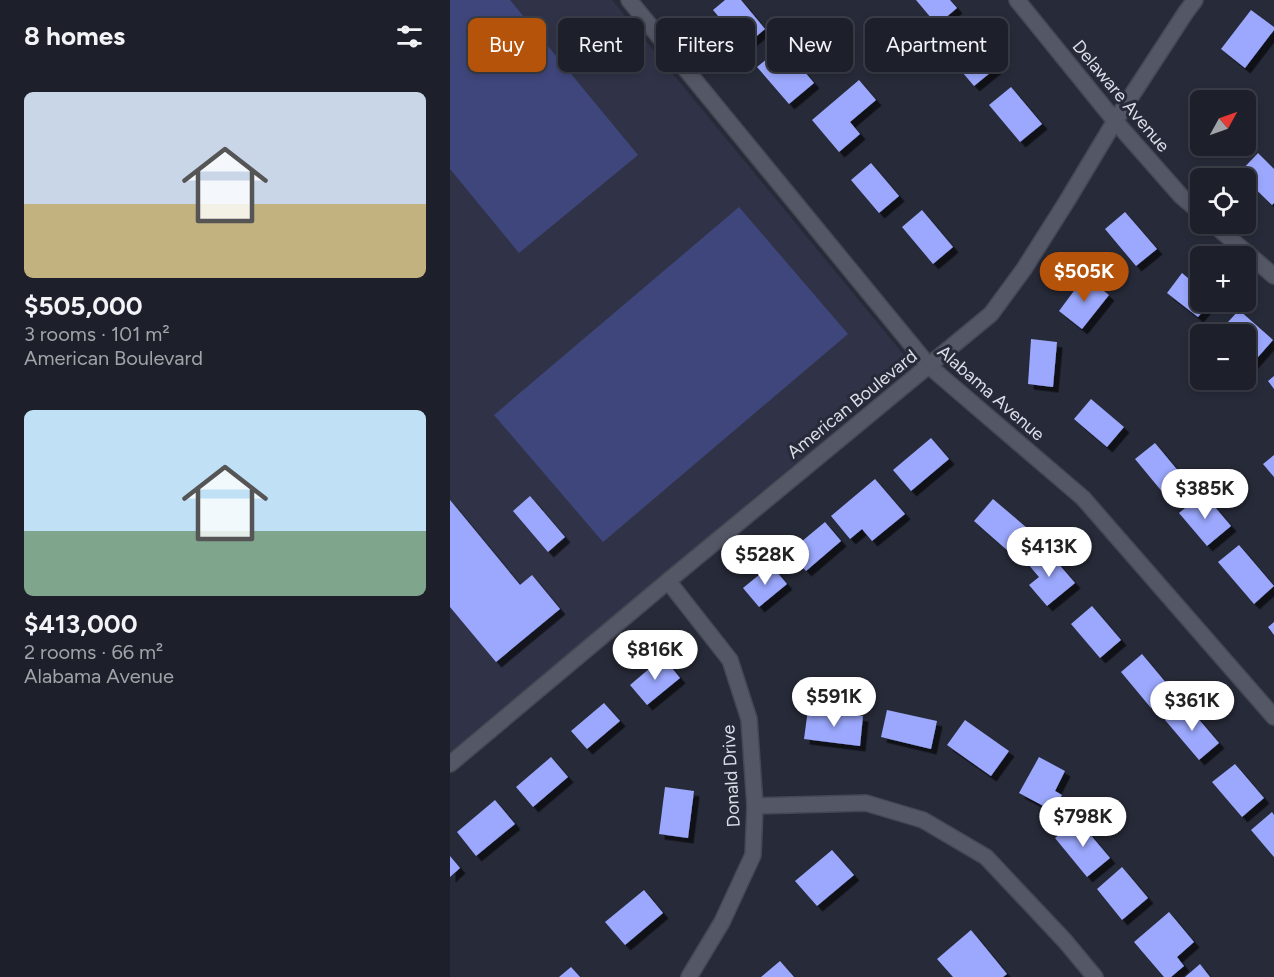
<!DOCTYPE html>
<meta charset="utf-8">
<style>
:root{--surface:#1d202a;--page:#2a2d36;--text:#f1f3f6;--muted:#a0a3a8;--line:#3b3e47;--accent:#b45309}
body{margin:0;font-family:Figtree,sans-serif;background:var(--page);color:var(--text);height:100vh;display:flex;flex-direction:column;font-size:22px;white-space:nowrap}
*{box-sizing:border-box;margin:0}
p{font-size:20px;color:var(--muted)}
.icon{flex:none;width:33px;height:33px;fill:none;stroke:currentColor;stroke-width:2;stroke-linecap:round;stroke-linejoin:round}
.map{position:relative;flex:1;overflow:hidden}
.details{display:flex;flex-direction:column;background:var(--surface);width:450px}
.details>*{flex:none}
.hud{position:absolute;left:18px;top:18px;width:570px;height:54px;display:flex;gap:12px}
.needle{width:39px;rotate:50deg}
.tools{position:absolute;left:740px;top:90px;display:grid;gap:12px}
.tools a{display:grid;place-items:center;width:66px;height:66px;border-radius:9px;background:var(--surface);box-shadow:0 3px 9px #0003,0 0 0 2px var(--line);font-size:30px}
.price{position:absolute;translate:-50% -51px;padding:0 14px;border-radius:21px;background:#fff;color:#222;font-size:20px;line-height:39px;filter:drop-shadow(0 2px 3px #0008)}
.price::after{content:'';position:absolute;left:50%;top:36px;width:18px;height:14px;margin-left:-9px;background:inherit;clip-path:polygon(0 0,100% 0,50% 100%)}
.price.on{background:var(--accent);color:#fff}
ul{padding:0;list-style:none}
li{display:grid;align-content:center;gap:12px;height:318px;padding:0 24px}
li span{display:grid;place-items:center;height:186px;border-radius:9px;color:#555}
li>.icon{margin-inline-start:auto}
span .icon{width:108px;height:108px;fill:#fffc;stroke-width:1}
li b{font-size:26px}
h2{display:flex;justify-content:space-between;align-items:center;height:72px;padding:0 24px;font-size:26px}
.chip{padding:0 21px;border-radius:9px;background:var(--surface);box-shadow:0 3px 9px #0003,0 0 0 2px var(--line);font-size:21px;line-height:54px}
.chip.on{background:var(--accent);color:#fff}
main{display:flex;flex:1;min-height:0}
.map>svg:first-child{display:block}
.built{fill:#303347}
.green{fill:#3f467b}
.building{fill:#9ba8fd;filter:url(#shadow)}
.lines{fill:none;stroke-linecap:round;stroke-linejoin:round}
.minor-casing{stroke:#454753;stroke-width:18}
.minor{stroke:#545766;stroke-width:15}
.labels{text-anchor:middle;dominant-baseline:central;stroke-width:6;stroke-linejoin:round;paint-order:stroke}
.street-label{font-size:18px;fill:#dbdde7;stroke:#272a38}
</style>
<main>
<section class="details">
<h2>8 homes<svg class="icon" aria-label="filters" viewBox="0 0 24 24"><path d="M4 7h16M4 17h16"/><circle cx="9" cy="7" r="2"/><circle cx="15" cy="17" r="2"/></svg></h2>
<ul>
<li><span style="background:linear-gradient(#c9d6e8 60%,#c2b280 0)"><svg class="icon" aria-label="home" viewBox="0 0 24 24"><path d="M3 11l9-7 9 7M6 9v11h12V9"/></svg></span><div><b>$505,000</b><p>3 rooms · 101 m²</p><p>American Boulevard</p></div></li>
<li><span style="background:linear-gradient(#bfe0f5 65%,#7fa58c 0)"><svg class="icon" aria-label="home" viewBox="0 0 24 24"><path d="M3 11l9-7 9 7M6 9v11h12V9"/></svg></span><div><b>$413,000</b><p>2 rooms · 66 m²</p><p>Alabama Avenue</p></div></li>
</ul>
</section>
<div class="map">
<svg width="824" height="977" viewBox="0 0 824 977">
<defs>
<filter id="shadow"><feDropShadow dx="5.5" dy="5.5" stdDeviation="0" flood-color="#0009"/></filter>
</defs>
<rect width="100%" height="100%" fill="#272a38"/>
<polygon class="built" points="0,0 162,0 462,365 0,754"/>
<g class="green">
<polygon points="0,0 60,0 188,155 69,253 0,169"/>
<polygon points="289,207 398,334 153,542 44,415"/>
</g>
<g class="building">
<polygon points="275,0 291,0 315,29 294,47 263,10"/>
<polygon points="466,0 500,0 507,8 487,25"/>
<polygon points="801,10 824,27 824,30 795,68 771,49"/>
<polygon points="523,30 551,64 524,86 496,53"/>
<polygon points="333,46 364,83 339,104 307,67"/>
<polygon points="409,80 426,100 400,122 410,134 389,152 362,120"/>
<polygon points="561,87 592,124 570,142 539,105"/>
<polygon points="773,89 773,100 750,100 750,133 745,133 743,90"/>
<polygon points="808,153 824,169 824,203 822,205 789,173"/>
<polygon points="421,163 449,196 429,213 401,180"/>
<polygon points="472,210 503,247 483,264 452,227"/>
<polygon points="675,212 707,249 686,266 655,229"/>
<polygon points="732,273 750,288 750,302 761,302 748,317 717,293"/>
<polygon points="635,276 659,295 632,329 609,311"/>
<polygon points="789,310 823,340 801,365 795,359 795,334 767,334"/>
<polygon points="581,339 607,342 603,387 578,384"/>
<polygon points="824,376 824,389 818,381"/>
<polygon points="641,399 674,427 657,447 624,419"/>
<polygon points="481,438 499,459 461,491 443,470"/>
<polygon points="705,443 734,478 714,494 685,459"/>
<polygon points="824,455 824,477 813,464"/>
<polygon points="425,479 455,514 422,541 412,529 400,539 381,516"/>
<polygon points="753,493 781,526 757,546 729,513"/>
<polygon points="80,496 115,537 98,552 63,511"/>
<polygon points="543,499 577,528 558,551 524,521"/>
<polygon points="0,500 70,585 82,575 110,609 46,662 0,607"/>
<polygon points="375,522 391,541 356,571 339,552"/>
<polygon points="789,545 824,586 804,604 768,562"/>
<polygon points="595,548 625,583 597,606 579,585 589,577 577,563"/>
<polygon points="321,565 337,584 309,607 293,588"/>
<polygon points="642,606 671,640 650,658 621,624"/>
<polygon points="824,622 824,635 818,627"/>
<polygon points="692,654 722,690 701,708 671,672"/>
<polygon points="213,657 230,678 197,705 180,685"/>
<polygon points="154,703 170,721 137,749 121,731"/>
<polygon points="735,703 769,743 749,760 715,720"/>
<polygon points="358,709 413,716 410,746 354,739"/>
<polygon points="437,710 487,721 481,749 431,737"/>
<polygon points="515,720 559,751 541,776 497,745"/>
<polygon points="101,757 118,777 83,807 66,787"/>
<polygon points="589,757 615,771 605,791 612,795 603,811 569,793"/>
<polygon points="785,764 814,798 792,817 762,782"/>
<polygon points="215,787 244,791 238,838 209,834"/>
<polygon points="45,800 65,824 26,856 7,832"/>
<polygon points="822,812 824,815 824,857 801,830"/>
<polygon points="628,820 660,858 637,877 605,838"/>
<polygon points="382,850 404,875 367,906 345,881"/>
<polygon points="0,856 10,868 0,877"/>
<polygon points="672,867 698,898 672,920 647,889"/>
<polygon points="194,890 213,913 175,945 155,922"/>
<polygon points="719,912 744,942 727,957 734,966 721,977 714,977 684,942"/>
<polygon points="521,930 557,974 553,977 503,977 487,959"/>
<polygon points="330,961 344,977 311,977"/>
<polygon points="750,964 760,977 735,977"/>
<polygon points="121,967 130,977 109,977"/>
</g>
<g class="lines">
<defs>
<g id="minor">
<polyline points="179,0 479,366 633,498 824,717"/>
<polyline points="567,0 665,121 731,196 750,212"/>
<polyline points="763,224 824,276"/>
<polyline points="218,581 280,660 299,719 305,806 303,855 272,922 239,977"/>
<polyline points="0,764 218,581 541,314 574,269 617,201 665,121 736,12 745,0"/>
<polyline points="305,806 416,803 473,820 536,857 615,941 645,977"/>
</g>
</defs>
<use href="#minor" class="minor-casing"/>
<use href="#minor" class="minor"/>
</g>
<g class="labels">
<g class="street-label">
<text transform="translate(671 96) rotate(50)">Delaware Avenue</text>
<text transform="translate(541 393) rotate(41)">Alabama Avenue</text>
<text transform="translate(402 404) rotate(-39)">American Boulevard</text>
<text transform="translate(281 776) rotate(-93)">Donald Drive</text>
</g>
</g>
</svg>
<div class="tools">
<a><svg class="needle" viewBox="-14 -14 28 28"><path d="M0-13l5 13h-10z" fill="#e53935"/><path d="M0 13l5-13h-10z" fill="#a0a3a8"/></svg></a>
<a><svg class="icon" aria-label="locate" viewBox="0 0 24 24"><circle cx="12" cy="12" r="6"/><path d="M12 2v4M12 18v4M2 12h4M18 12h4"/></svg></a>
<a>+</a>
<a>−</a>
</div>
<b class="price on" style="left:634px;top:303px">$505K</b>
<b class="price" style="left:755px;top:520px">$385K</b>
<b class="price" style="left:599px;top:578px">$413K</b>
<b class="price" style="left:315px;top:586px">$528K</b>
<b class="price" style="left:205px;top:681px">$816K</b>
<b class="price" style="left:384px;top:728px">$591K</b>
<b class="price" style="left:742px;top:732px">$361K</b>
<b class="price" style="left:633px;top:848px">$798K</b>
<div class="hud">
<a class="chip on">Buy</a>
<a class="chip">Rent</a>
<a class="chip">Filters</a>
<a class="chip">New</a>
<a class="chip">Apartment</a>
</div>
</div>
</main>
